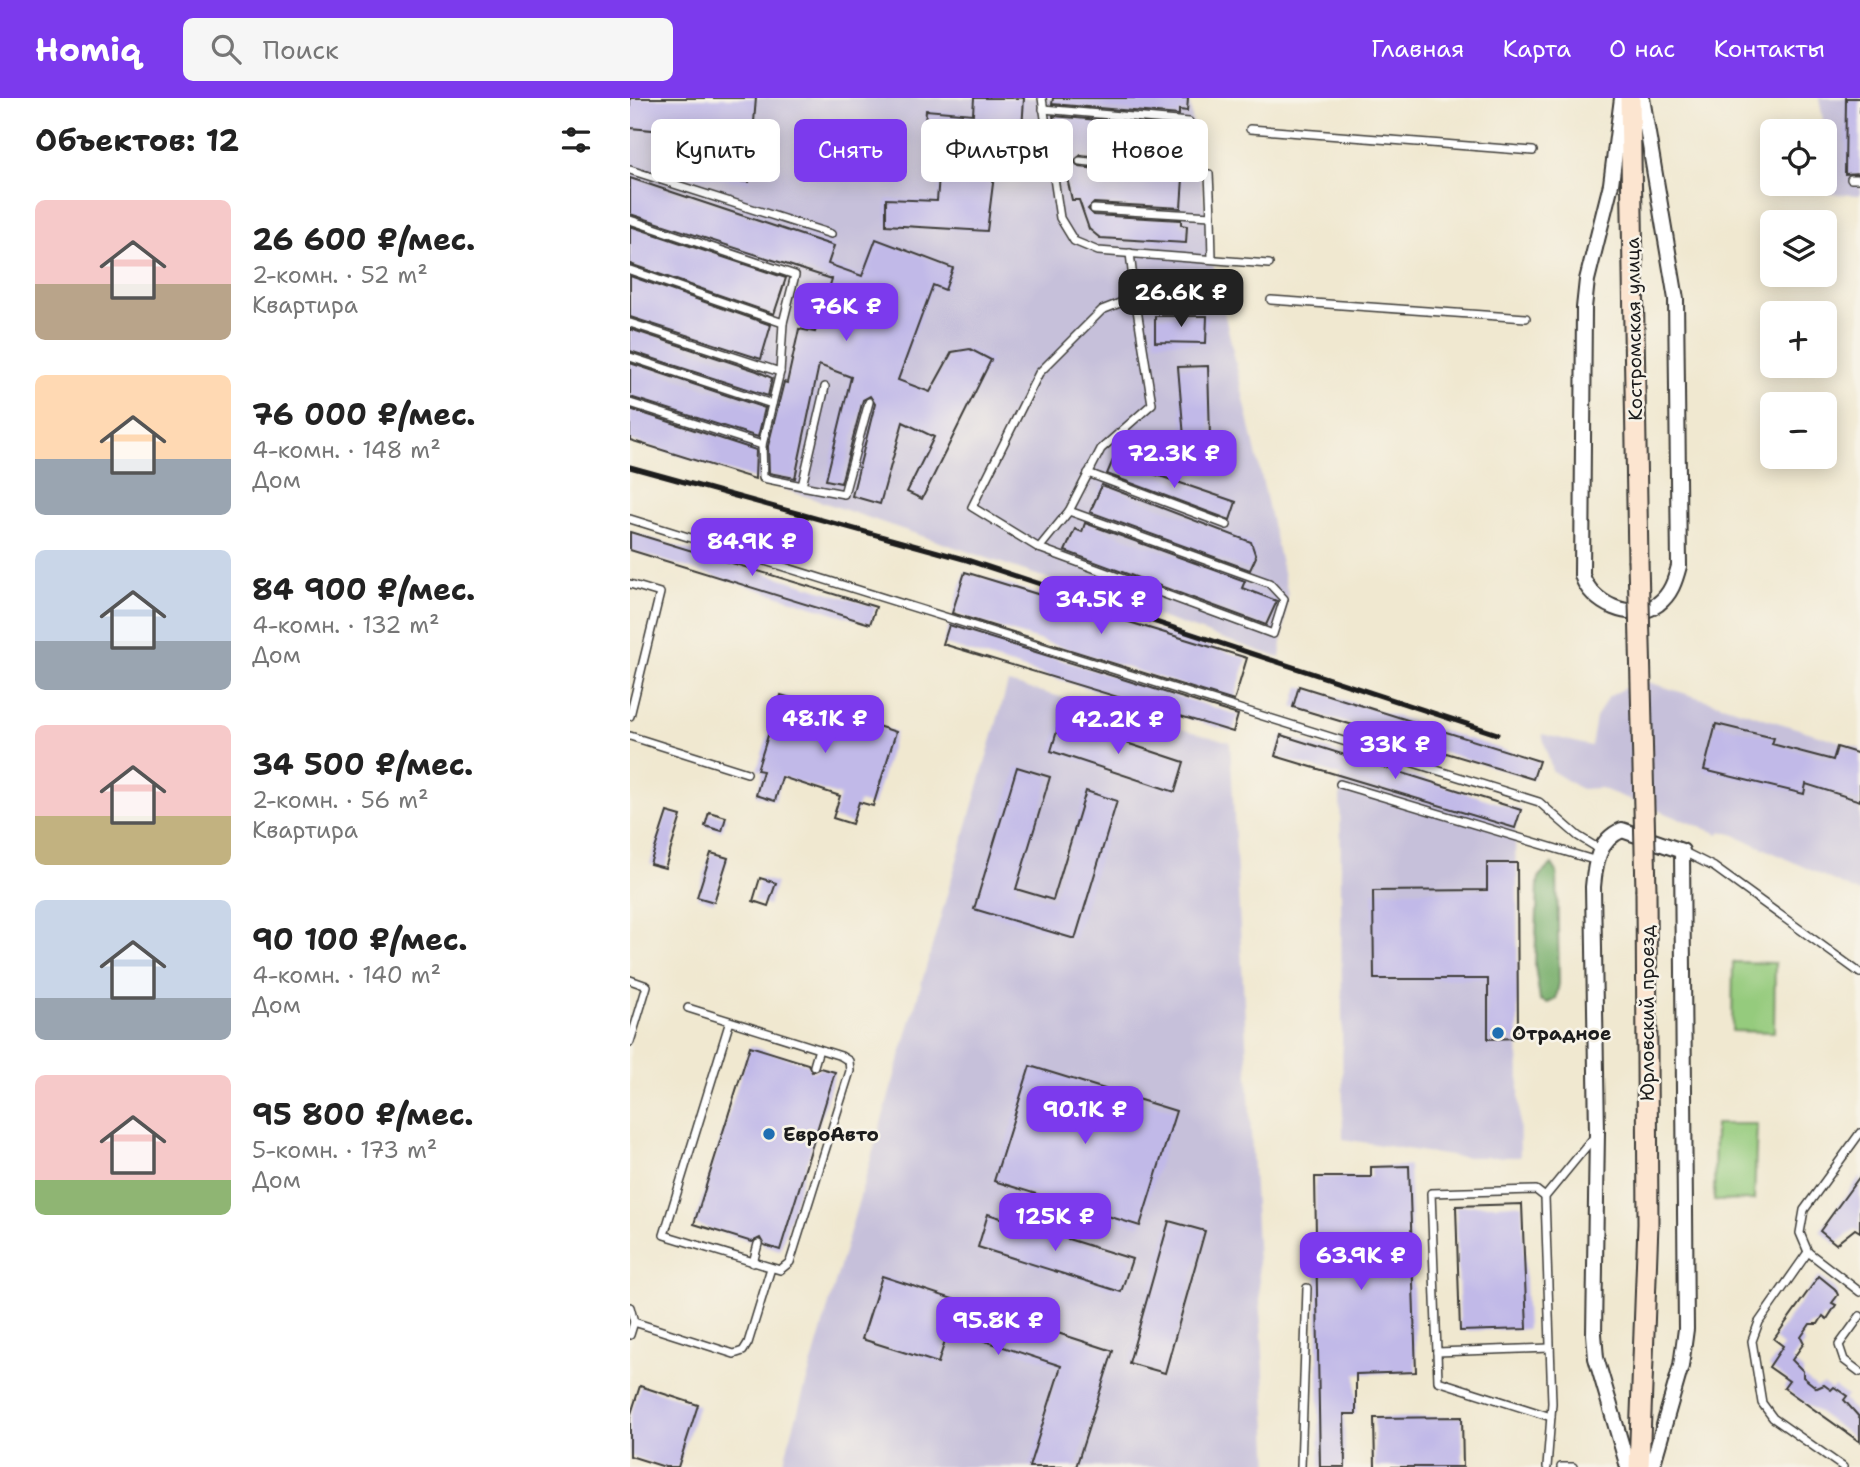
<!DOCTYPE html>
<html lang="ru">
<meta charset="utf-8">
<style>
:root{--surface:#fff;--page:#f6f6f6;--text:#222;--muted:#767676;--accent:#7c3aed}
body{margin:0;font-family:"Shantell Sans",sans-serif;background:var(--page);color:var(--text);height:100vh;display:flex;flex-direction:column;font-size:26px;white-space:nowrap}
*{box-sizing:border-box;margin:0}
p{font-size:23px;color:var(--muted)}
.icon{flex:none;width:38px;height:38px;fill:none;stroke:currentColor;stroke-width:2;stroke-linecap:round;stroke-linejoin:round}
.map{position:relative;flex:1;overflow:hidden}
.details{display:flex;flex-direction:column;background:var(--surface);width:630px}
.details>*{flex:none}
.top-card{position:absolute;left:21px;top:21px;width:665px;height:63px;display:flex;gap:14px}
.buttons{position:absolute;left:1130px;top:21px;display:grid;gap:14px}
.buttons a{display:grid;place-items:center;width:77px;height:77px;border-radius:10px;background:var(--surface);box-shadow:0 4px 18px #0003;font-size:35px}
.price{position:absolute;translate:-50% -60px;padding:0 16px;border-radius:14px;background:var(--accent);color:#fff;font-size:23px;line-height:46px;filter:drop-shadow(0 2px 4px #0008)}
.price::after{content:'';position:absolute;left:50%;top:42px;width:21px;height:16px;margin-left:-10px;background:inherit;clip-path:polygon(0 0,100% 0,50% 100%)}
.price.selected{background:#222;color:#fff}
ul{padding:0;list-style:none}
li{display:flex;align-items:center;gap:21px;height:175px;padding:0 35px}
li span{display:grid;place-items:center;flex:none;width:196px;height:140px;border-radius:10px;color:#555}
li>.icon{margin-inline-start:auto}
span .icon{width:84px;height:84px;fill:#fffc;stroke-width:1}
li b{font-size:30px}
h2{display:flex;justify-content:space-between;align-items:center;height:84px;padding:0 35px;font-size:30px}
.chip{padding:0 24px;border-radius:10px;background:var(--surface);box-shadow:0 4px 18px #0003;font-size:24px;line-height:63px}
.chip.selected{background:var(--accent);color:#fff}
header{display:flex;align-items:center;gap:42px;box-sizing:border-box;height:98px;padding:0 35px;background:var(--accent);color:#fff}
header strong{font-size:33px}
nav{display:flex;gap:38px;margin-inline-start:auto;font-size:24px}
.search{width:490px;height:63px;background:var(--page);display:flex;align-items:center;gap:18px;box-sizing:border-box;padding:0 24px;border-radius:10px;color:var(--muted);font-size:26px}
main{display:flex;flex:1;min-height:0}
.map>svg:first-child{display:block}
.industrial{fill:#c6c0da}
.green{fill:#95cb7d;stroke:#58744c;stroke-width:2}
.forest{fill:#78af6c;stroke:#4a6644;stroke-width:2}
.building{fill:#c1b9e8}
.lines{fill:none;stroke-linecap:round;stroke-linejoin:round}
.lane-casing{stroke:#3c3b37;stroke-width:10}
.street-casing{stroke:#3c3b37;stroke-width:18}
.secondary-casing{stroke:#3c3b37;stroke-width:23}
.lane{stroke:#fff;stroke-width:7}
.street{stroke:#fff;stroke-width:14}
.secondary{stroke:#fce5d0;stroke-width:19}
.rail{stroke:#1c1c1c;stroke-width:5}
.secondary-bridge-casing{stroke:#3c3b37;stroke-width:23;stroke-linecap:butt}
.secondary-bridge{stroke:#fce5d0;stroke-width:19}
.poi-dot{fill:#1f6fb2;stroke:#f7f3e8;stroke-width:2.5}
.labels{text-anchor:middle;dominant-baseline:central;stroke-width:5;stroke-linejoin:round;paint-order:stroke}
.street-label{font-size:19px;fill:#1c1c1c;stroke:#f7f3e8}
.poi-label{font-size:19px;font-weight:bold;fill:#1c1c1c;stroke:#f7f3e8;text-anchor:start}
</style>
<header>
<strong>Homiq</strong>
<div class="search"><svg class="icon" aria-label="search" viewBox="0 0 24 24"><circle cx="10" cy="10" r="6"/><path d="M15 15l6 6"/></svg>Поиск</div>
<nav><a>Главная</a><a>Карта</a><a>О нас</a><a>Контакты</a></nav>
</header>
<main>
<section class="details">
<h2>Объектов: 12<svg class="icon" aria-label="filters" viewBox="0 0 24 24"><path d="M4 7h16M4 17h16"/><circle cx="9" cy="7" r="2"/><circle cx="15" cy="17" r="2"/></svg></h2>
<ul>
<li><span style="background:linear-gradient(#f6c9c9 60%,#b9a48a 0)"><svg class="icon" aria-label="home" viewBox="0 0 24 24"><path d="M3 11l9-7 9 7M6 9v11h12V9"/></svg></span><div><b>26 600 ₽/мес.</b><p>2-комн. · 52 m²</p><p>Квартира</p></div></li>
<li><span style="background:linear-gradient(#ffd9b3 60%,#9aa5b1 0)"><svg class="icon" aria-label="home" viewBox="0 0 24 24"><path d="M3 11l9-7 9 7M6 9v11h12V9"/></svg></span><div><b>76 000 ₽/мес.</b><p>4-комн. · 148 m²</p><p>Дом</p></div></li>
<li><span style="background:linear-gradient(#c9d6e8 65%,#9aa5b1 0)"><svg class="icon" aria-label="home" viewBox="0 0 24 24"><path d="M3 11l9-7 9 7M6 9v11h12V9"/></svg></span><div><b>84 900 ₽/мес.</b><p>4-комн. · 132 m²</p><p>Дом</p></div></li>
<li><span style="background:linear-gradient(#f6c9c9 65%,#c2b280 0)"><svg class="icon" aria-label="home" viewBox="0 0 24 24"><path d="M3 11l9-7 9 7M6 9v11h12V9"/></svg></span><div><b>34 500 ₽/мес.</b><p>2-комн. · 56 m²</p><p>Квартира</p></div></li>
<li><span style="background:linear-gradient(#c9d6e8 70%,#9aa5b1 0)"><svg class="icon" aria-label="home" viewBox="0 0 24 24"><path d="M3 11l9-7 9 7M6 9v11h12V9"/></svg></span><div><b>90 100 ₽/мес.</b><p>4-комн. · 140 m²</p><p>Дом</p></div></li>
<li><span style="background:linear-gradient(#f6c9c9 75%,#8fb573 0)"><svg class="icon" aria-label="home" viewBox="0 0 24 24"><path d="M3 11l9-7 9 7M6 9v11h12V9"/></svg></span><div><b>95 800 ₽/мес.</b><p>5-комн. · 173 m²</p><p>Дом</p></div></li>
</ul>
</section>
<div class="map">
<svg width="1230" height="1369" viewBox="0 0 1230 1369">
<rect width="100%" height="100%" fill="#f7f3e8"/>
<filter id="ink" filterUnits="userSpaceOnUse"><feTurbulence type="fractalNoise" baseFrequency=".0143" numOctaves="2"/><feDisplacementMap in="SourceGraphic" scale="14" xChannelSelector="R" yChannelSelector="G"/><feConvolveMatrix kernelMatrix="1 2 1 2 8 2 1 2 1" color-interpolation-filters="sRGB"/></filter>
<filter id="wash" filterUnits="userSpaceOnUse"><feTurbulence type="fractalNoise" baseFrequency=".00686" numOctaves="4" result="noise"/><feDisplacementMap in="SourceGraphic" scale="28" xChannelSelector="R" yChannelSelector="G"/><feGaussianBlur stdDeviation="1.57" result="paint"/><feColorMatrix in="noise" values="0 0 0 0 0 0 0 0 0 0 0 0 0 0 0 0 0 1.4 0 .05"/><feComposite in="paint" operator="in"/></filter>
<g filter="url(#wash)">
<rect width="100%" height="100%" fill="#f0e8d0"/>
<g class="industrial">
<polygon points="0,0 559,0 584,169 658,496 650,560 125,381 0,342"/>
<polygon points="1189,0 1230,0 1230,97 1198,96 1195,33"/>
<polygon points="1015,583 1230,650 1230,795 1105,737 1091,733 1089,736 970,690 951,691 922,673 912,636 961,648 966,620 977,600 992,591"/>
<polygon points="378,585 600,644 639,1369 152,1369"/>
<polygon points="710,677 885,730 890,1059 827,1059 713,1041"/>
</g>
<g class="green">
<polygon points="1103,864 1145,865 1144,934 1102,933"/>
<polygon points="1085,1026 1127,1026 1124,1102 1084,1103"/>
</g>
<polygon class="forest" points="922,766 927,774 929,885 926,901 918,905 910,902 905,868 908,784 910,777"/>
<g id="blocks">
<g class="building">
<polygon points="0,0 126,0 119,84 65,80 68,36 0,30"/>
<polygon points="344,0 394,0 391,48 368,46 357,133 256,127 256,101 307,103 312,41 294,40 296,12 343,16"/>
<polygon points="423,0 558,0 557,13 549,12 549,17 422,6"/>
<polygon points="1216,0 1230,0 1230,75 1215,76"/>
<polygon points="423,18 548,29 546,66 451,57 444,63 449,69 553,80 551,110 464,105 458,111 464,117 551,122 551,127 557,128 556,145 470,140 459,131 449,102 442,102"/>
<polygon points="0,80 204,148 198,166 232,178 246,141 323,170 315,192 303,187 268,282 300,294 322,254 340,251 361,262 292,401 277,394 304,339 273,324 250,406 222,398 245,306 240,298 233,302 211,385 196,382 221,279 189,267 165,380 139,375 138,348 154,284 157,285 169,231 185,234 202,181 0,116"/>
<polygon points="0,128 156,180 144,216 0,166"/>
<polygon points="0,178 141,227 131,261 0,219"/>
<polygon points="525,218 577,218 576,245 525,244"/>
<polygon points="0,231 127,273 142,280 138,298 0,253"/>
<polygon points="0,265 135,310 128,339 0,299"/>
<polygon points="578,268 580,339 554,339 548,269"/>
<polygon points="0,311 126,352 125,381 0,342"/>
<polygon points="483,362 606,404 600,422 477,376"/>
<polygon points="472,387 621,444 626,459 620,472 460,414"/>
<polygon points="455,425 615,483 612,490 647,503 636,527 435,453 445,431 452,434"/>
<polygon points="0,434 246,509 240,526 0,452"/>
<polygon points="335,474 617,560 604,603 322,515"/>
<polygon points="319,527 608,617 603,634 313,546"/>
<polygon points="669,588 909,663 903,681 663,609"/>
<polygon points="151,597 266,634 243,708 229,704 222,726 203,720 210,698 152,679 145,703 126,697 133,673 127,672"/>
<polygon points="430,623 554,664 545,694 421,653"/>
<polygon points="1086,626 1144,640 1142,646 1203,662 1207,649 1230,656 1230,703 1176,686 1174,696 1074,672"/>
<polygon points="651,637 891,712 885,730 645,658"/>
<polygon points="387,669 420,679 386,791 423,802 456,693 487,703 445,841 344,811"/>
<polygon points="37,714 51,718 35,770 20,766"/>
<polygon points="79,714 96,719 92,733 75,728"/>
<polygon points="81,755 98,760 84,804 67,799"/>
<polygon points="857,765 887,765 888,940 858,941 858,881 744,881 743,793 857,792"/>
<polygon points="130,780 146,785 138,808 123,803"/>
<polygon points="120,948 178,966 182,974 190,970 205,974 150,1152 134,1147 130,1140 122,1144 64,1126"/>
<polygon points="400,968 546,1013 510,1128 364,1083"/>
<polygon points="779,1068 786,1274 726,1276 726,1316 714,1316 715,1369 690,1369 685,1079 741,1079 741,1069"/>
<polygon points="1230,1078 1230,1134 1225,1131 1206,1146 1190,1133"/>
<polygon points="892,1106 897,1231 830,1233 826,1108"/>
<polygon points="358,1116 502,1161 491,1194 348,1149"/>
<polygon points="539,1123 575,1133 535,1275 499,1265"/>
<polygon points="252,1178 483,1253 446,1369 399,1369 431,1268 319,1231 308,1265 232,1241"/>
<polygon points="1189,1178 1205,1191 1208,1197 1202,1205 1206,1207 1197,1221 1193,1218 1188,1226 1180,1226 1171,1239 1174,1245 1162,1262 1173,1273 1173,1279 1187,1290 1194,1287 1201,1292 1204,1289 1217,1298 1214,1302 1230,1320 1230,1344 1154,1290 1159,1283 1139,1269 1153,1248 1144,1241"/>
<polygon points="10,1288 68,1307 48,1369 35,1369 0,1358 0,1319"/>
<polygon points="832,1319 833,1369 745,1369 744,1320"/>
</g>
</g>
</g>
<g filter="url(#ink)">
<use href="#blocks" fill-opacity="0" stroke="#3c3b37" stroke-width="2"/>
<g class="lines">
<defs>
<g id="lane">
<polyline points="412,0 430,120 444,143 468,153 639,166"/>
<polyline points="413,11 559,24"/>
<polyline points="620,31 903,53"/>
<polyline points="450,63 579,76 581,118"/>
<polyline points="0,72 201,136"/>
<polyline points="1221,81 1230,81"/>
<polyline points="464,111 581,118 582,161"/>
<polyline points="0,122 165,177 153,225 0,172"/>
<polyline points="500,155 505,199 472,212 409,275 342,409 409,450 439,413 471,351 522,306 505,199"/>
<polyline points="641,202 896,220"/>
<polyline points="0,225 150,274 153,225"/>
<polyline points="0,259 142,306"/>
<polyline points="0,305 132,347 150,274"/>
<polyline points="132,347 133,380 172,388 195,289"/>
<polyline points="458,375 597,427"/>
<polyline points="172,388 214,396 239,304"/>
<polyline points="0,421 909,704 948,738 971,752"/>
<polyline points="409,450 643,536 654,501 639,485 439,413"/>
<polyline points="0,486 30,495 0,618"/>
<polyline points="0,638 117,675"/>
<polyline points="710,686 967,763"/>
<polyline points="1052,753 1084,769 1230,875"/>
<polyline points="0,882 17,888 0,944"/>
<polyline points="58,910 211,958 219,963 220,973 160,1164 150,1172 34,1137 100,923"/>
<polyline points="184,968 189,951"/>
<polyline points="1230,1035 1174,1112 1170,1135 1178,1154 1230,1194"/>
<polyline points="915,1099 906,1092 801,1095 807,1254 920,1250"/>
<polyline points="1178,1154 1129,1224 1122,1243 1132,1305 1143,1320 1213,1369"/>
<polyline points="123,1165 128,1146"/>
<polyline points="0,1209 4,1224"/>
<polyline points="1230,1218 1209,1247 1214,1262 1230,1274"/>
<polyline points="0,1237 4,1224 104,1256 113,1253 118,1245 141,1170"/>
<polyline points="807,1254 808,1283 921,1319"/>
<polyline points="671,1369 677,1190"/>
<polyline points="917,1369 922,1305 915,1099 965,1038"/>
<polyline points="931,1369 943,1369"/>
</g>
<g id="street">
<path d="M992 0 981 86 957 182 954 210 952 477C960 505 1002 525 1028 506 1041 496 1045 483 1049 468L1046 201 1012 0"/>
<path d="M998 1369 966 1260 964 1236 967 1034 963 789C965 766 968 742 992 732L1052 753 1056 1231 1051 1268 1022 1369"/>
</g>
<g id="secondary">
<polyline points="1000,0 1008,462"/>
<polyline points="1009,1369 1018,1126 1016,793"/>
</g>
</defs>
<use href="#lane" class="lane-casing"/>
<use href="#street" class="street-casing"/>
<use href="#secondary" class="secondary-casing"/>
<use href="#lane" class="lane"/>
<use href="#street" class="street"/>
<use href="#secondary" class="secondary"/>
<polyline class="rail" points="0,369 337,462 867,636"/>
<defs>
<polyline id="secondary-bridge" points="1008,462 1016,793"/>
</defs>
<use href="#secondary-bridge" class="secondary-bridge-casing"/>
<use href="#secondary-bridge" class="secondary-bridge"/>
</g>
</g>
<g class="poi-dot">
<circle cx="868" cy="935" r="7"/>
<circle cx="139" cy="1036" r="7"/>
</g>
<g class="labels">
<g class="street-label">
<text transform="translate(1004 231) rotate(-91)">Костромская улица</text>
<text transform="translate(1017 915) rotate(-90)">Юрловский проезд</text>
</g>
<g class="poi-label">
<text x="882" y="935">Отрадное</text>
<text x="153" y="1036">ЕвроАвто</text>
</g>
</g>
</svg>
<div class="buttons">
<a><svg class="icon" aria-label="locate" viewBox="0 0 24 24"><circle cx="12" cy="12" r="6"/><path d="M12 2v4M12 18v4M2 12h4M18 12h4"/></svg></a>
<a><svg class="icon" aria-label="layers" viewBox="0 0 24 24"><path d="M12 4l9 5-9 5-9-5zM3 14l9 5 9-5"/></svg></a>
<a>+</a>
<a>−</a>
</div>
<b class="price selected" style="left:551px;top:231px">26.6K ₽</b>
<b class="price" style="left:216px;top:245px">76K ₽</b>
<b class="price" style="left:544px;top:392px">72.3K ₽</b>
<b class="price" style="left:122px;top:480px">84.9K ₽</b>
<b class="price" style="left:471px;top:538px">34.5K ₽</b>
<b class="price" style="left:195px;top:657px">48.1K ₽</b>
<b class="price" style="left:488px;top:658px">42.2K ₽</b>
<b class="price" style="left:765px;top:683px">33K ₽</b>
<b class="price" style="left:455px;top:1048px">90.1K ₽</b>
<b class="price" style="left:425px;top:1155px">125K ₽</b>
<b class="price" style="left:731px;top:1194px">63.9K ₽</b>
<b class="price" style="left:368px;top:1259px">95.8K ₽</b>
<div class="top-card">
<a class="chip">Купить</a>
<a class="chip selected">Снять</a>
<a class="chip">Фильтры</a>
<a class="chip">Новое</a>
</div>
</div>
</main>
